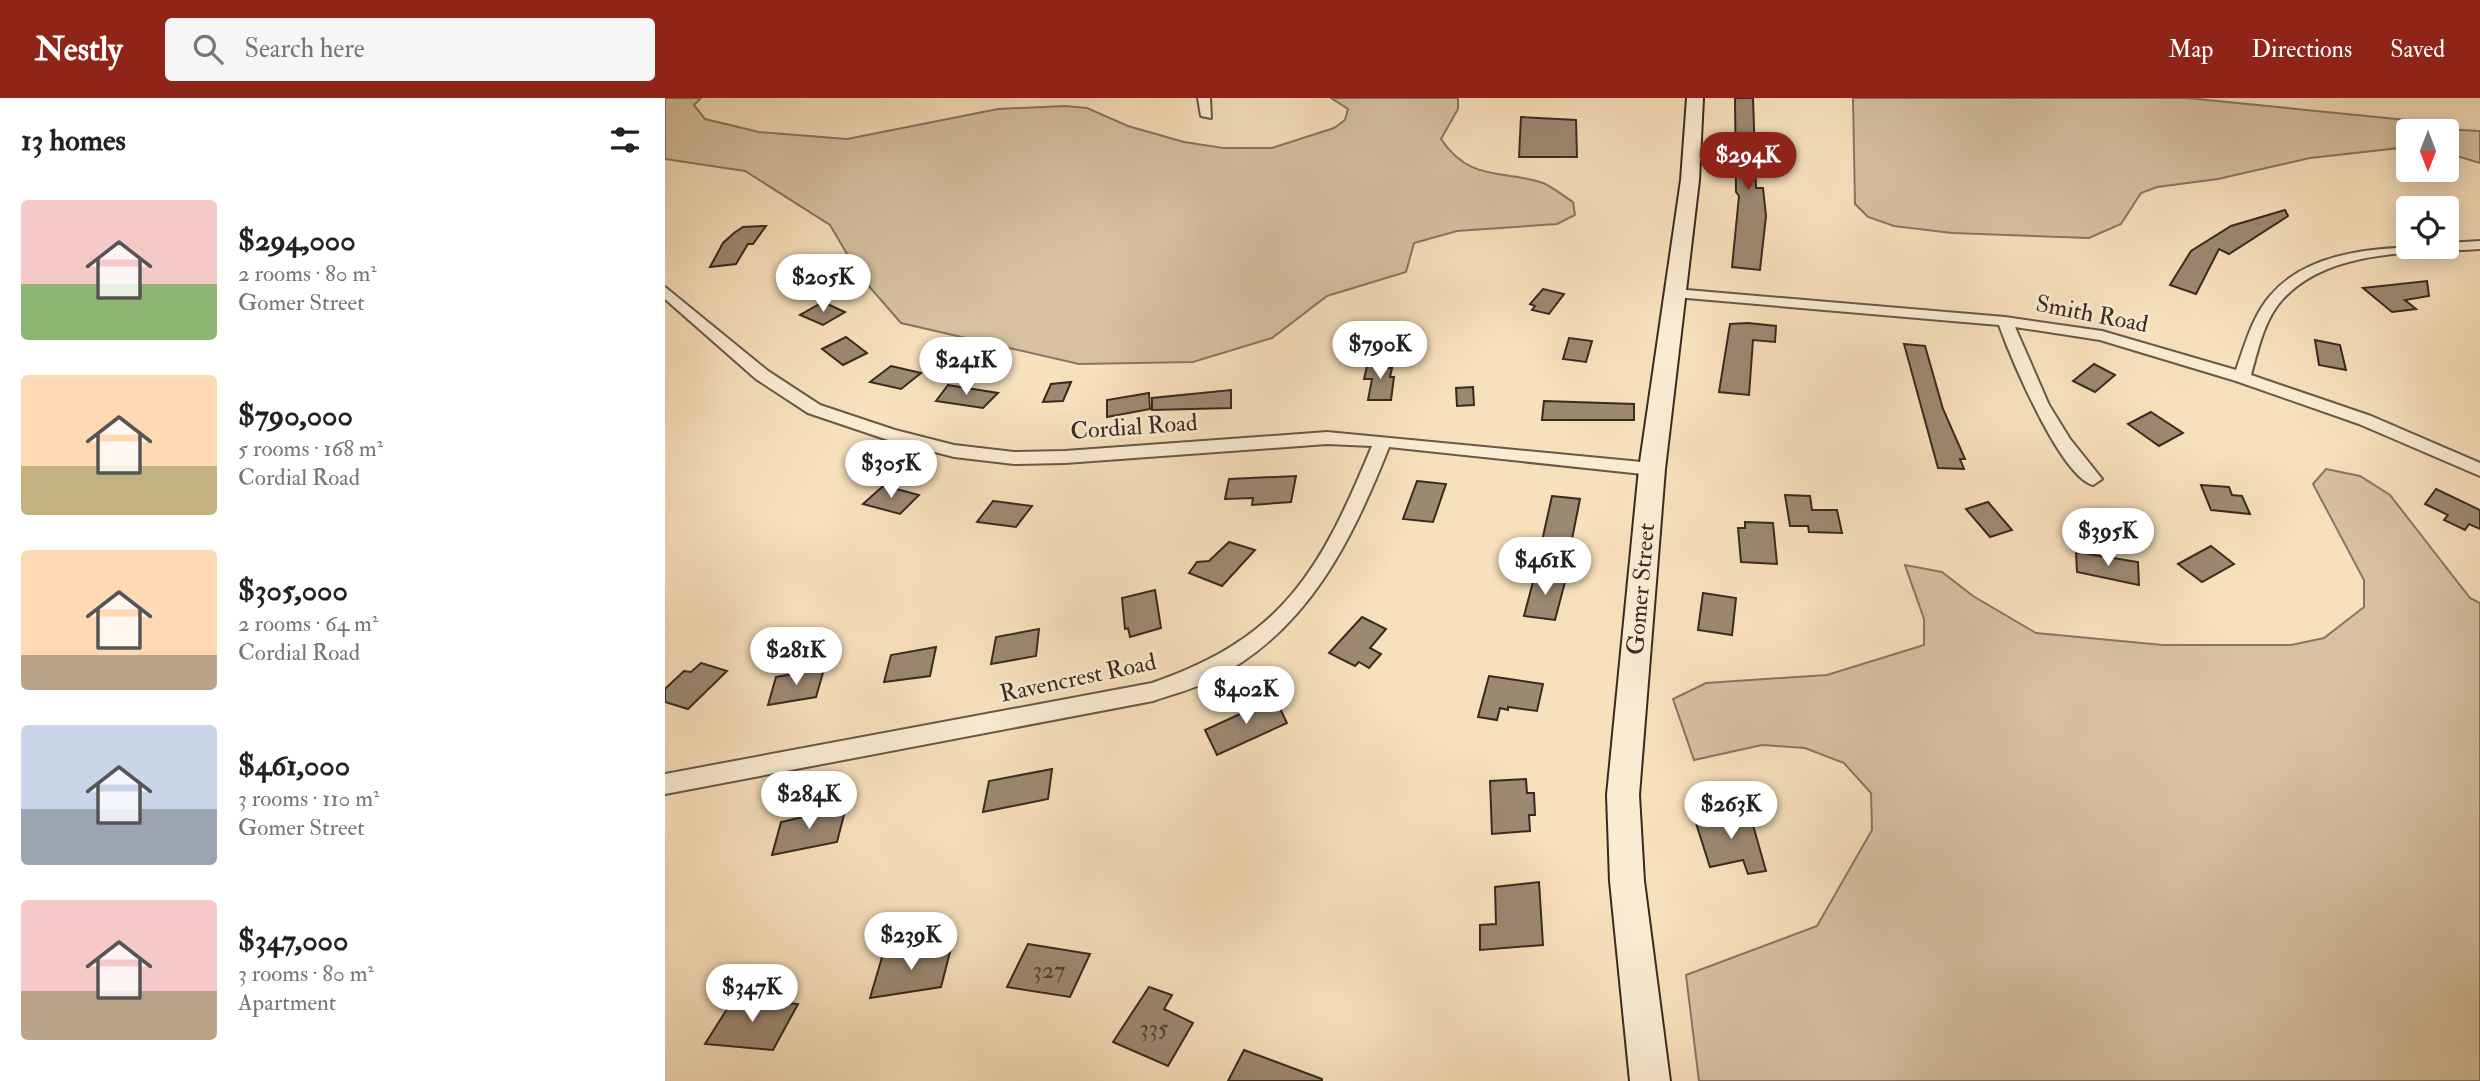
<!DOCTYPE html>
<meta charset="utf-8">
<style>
:root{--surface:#fff;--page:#f6f6f6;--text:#222;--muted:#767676;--accent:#8f2418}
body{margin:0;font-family:"IM FELL Double Pica",serif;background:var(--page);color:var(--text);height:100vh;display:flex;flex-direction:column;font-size:26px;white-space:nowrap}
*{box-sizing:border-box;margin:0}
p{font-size:23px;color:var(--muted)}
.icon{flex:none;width:38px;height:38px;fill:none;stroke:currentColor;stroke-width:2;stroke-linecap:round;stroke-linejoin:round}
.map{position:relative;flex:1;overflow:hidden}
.side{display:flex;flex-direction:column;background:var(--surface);width:665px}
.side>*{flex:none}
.needle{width:46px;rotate:180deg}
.controls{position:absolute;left:1731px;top:21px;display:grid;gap:14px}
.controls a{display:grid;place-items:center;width:63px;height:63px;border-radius:7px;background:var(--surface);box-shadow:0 4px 18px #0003;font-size:35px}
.price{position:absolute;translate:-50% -60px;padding:0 16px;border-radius:24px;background:#fff;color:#222;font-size:23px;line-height:46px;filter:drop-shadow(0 2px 4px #0008)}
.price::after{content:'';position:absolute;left:50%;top:42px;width:21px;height:16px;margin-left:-10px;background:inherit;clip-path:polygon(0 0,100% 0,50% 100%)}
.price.on{background:var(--accent);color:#fff}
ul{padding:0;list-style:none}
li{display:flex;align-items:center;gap:21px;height:175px;padding:0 21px}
li span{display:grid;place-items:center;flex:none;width:196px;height:140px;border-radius:7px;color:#555}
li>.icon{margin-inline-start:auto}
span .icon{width:84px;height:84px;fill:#fffc;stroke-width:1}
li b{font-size:30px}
h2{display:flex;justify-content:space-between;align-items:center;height:84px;padding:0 21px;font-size:30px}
header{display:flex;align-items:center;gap:42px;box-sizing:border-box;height:98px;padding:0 35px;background:var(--accent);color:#fff}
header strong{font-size:33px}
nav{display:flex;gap:38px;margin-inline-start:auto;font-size:24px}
.search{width:490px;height:63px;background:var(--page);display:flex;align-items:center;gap:18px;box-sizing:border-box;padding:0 24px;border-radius:7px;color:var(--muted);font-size:26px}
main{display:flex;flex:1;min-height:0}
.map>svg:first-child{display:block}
.green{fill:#d7c1a2;stroke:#887662;stroke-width:2}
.building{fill:#9c8972;stroke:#392a21;stroke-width:2}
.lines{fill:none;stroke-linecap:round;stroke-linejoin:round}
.street-casing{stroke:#685848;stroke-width:4}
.secondary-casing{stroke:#392a21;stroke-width:4}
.street{fill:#faebd3;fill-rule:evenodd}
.secondary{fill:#faebd3;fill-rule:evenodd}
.labels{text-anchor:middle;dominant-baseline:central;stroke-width:5;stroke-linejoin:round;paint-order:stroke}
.street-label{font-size:24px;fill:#392a21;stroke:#faebd3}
.near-number-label{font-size:24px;fill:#524235}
</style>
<header>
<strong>Nestly</strong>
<div class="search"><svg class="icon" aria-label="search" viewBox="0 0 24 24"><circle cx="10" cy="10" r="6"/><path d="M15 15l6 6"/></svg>Search here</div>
<nav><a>Map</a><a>Directions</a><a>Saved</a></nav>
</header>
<main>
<section class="side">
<h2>13 homes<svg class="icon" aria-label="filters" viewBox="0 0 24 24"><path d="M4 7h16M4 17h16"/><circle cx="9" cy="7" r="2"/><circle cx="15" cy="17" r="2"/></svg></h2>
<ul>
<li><span style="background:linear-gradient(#f6c9c9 60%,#8fb573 0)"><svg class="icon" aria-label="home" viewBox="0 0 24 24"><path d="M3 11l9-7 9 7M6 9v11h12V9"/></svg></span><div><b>$294,000</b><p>2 rooms · 80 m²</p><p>Gomer Street</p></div></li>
<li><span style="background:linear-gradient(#ffd9b3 65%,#c2b280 0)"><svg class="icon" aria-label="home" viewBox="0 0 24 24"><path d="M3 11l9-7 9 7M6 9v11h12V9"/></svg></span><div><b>$790,000</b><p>5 rooms · 168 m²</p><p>Cordial Road</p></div></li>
<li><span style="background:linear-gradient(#ffd9b3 75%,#b9a48a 0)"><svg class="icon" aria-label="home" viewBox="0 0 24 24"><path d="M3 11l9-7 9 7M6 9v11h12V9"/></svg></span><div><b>$305,000</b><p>2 rooms · 64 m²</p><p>Cordial Road</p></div></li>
<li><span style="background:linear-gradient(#c9d6e8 60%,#9aa5b1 0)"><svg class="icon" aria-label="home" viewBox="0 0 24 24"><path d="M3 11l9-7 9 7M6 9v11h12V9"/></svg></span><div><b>$461,000</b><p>3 rooms · 110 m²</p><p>Gomer Street</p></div></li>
<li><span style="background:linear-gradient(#f6c9c9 65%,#b9a48a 0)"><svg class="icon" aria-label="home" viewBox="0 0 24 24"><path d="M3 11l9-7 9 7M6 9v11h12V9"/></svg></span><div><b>$347,000</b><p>3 rooms · 80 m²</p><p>Apartment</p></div></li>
</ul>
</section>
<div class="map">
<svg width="1815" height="983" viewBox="0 0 1815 983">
<rect width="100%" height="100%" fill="#f7e0bc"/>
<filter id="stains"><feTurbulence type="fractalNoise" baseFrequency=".00286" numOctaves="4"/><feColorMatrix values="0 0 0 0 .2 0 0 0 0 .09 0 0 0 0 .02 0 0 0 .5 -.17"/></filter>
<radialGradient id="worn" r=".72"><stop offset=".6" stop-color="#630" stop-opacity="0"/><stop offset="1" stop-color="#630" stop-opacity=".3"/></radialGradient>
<g class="green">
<path d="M0 0H36L29 7 40 21 94 34 182 41 333 11 400 8 422 10 463 28 519 44 558 50H607L669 30 680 22 683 11 666 0H793V11L776 41C804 83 835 72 875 84 886 87 898 98 908 104L910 117 892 126 792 133 749 145 741 174 662 198 607 240 528 264 414 266 236 225 195 178 165 127 80 73 0 61Z"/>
<polygon points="1188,0 1522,0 1752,23 1774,31 1815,33 1815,65 1782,55 1782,33 1743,33 1743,49 1645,60 1553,81 1492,89 1476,95 1456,126 1424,140 1287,135 1229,128 1203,119 1190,106"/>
<polygon points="1661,371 1695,378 1725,397 1805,500 1815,505 1815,983 1034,983 1021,877 1152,828 1207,732 1206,695 1179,665 1140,650 1097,647 1029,662 1008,601 1041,585 1162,577 1259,547 1259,521 1240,467 1277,474 1308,498 1371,535 1498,547 1626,547 1659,540 1699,509 1699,482 1648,386"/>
</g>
<g class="building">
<polygon points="1070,0 1088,0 1091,90 1098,90 1101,118 1095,172 1067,169 1074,98 1071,94"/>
<polygon points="856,19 911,22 912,59 854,59"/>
<polygon points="1620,112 1623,118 1564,156 1554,151 1531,196 1505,187 1526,153 1566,128"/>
<polygon points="101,128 88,146 83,146 71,166 45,169 58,145 69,135 78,129"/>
<polygon points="1762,183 1764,198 1740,202 1751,211 1727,214 1698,190"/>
<polygon points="878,191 899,196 884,216 867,212 870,208 865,206"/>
<polygon points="158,204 180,214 158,227 135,217"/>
<polygon points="1083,225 1111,228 1110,244 1088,242 1084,297 1054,294 1065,226"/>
<polygon points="181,239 202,255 178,267 157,251"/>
<polygon points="904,240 927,243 921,264 898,261"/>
<polygon points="1650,242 1675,247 1681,272 1654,267"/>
<polygon points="1239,246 1260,248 1278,311 1300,361 1295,361 1299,371 1273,370"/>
<polygon points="703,264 721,264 720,270 727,270 725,279 729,279 726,302 703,302 707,281 699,281"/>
<polygon points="1429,266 1450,277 1430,294 1408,283"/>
<polygon points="226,268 256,275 236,291 205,284"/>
<polygon points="406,284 398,303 378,304 386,286"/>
<polygon points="283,287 333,295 318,310 271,303"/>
<polygon points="808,289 809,307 792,308 791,290"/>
<polygon points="566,292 566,310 487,312 487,300"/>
<polygon points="484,295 485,311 442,319 442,302"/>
<polygon points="879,303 969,306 969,322 877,322"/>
<polygon points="1486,314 1518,335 1494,348 1463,326"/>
<polygon points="631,378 626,404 587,407 588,400 560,401 564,381"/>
<polygon points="752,383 781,386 768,424 738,421"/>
<polygon points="1536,387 1564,389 1567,397 1577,398 1585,416 1546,412"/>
<polygon points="218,388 239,393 254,397 235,416 198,406"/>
<polygon points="1771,391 1815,412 1815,431 1804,426 1800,432 1779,422 1783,417 1760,406"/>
<polygon points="1120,397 1145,398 1147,412 1172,412 1177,435 1144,434 1143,428 1125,428"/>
<polygon points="887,398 915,401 906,446 877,443"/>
<polygon points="328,403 344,405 367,408 351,429 312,424"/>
<polygon points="1323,404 1347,432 1325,439 1301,411"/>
<polygon points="1080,424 1108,425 1112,466 1076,464 1073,430 1080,430"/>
<polygon points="564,444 590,452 557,488 524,475 532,464 544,463"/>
<polygon points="1546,448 1569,466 1537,484 1513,466"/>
<polygon points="1411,454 1473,464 1474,487 1412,474"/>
<polygon points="870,476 901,480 890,522 859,518"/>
<polygon points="490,492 496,530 465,539 463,530 460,531 457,500"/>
<polygon points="1038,495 1071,500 1067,537 1033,532"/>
<polygon points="697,519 721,531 705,550 716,556 704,570 694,564 690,568 664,555"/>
<polygon points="374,531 371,558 326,566 331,539"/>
<polygon points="271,549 265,578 219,584 226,557"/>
<polygon points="36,565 62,573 23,611 0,604 0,591 19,573 26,574"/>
<polygon points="159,571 151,599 103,607 111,579"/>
<polygon points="824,578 878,586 872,613 843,609 843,612 835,610 832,622 813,619"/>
<polygon points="610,600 622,625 552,657 540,632"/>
<polygon points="387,671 383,701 318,714 324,683"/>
<polygon points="861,681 862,695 869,695 870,717 864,717 865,733 827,736 825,683"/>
<polygon points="181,709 172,744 107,757 116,724"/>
<polygon points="1084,713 1101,773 1083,776 1078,762 1045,769 1030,722"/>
<polygon points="874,784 878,847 815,852 815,827 831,826 830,789"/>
<polygon points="363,846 425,856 405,899 342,889"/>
<polygon points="286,850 276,889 205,900 218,856"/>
<polygon points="484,889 507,897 499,911 528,925 503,968 448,944"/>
<polygon points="69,900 133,906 108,952 40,946"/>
<polygon points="579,952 657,981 657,983 563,983"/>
</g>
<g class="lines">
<defs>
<g id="street">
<polygon points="533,0 545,0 546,20 536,18"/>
<path d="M1815 143V151C1751 155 1664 150 1617 202 1599 222 1593 252 1586 277L1706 318 1815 365V378L1694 326 1571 283 1435 242 1350 229 1384 307 1405 341 1437 381 1428 387C1395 378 1346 260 1334 227L1010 199 1003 195 1010 191 1340 219 1437 233 1571 272C1580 247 1587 219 1605 198 1646 149 1724 149 1782 149V145Z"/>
<path d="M0 189 103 273 155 307 230 332 289 347 349 354 400 353 662 334 987 365 996 371 987 377 724 349C686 444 643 533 548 581 529 591 508 596 488 603L0 696V676L487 585C619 540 656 471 707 348L662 346 400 365 349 366 289 359 220 341 143 315 91 281 0 201Z"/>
</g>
<polygon id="secondary" points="1022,0 1038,0 1034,82 1000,371 974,697 979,783 1005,983 965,983 945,783 942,697 974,371 1016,82"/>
</defs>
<use href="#street" class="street-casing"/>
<use href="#secondary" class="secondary-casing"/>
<use href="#street" class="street"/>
<use href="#secondary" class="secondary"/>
</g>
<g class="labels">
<g class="street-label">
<text transform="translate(1427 216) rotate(11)">Smith Road</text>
<text transform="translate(469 329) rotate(-4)">Cordial Road</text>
<text transform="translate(976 491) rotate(-85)">Gomer Street</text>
<text transform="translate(413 580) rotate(-12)">Ravencrest Road</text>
</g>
<g class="near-number-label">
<text x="384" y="872">327</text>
<text x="489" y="930">335</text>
</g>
</g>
<rect width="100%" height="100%" filter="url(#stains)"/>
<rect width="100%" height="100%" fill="url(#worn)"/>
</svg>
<div class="controls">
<a><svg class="needle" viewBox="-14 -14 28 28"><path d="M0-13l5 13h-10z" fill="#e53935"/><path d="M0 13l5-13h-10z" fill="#767676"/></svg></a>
<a><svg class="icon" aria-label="locate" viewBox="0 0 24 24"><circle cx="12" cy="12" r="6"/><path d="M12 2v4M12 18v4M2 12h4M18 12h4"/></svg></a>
</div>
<b class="price on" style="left:1083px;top:94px">$294K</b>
<b class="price" style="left:158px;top:216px">$205K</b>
<b class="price" style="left:715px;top:283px">$790K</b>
<b class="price" style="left:301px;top:299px">$241K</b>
<b class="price" style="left:226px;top:402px">$305K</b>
<b class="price" style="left:1443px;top:470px">$395K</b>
<b class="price" style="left:880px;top:499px">$461K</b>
<b class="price" style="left:131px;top:589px">$281K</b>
<b class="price" style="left:581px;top:628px">$402K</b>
<b class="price" style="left:144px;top:733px">$284K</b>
<b class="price" style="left:1066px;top:743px">$263K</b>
<b class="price" style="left:246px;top:874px">$239K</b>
<b class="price" style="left:87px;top:926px">$347K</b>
</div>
</main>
